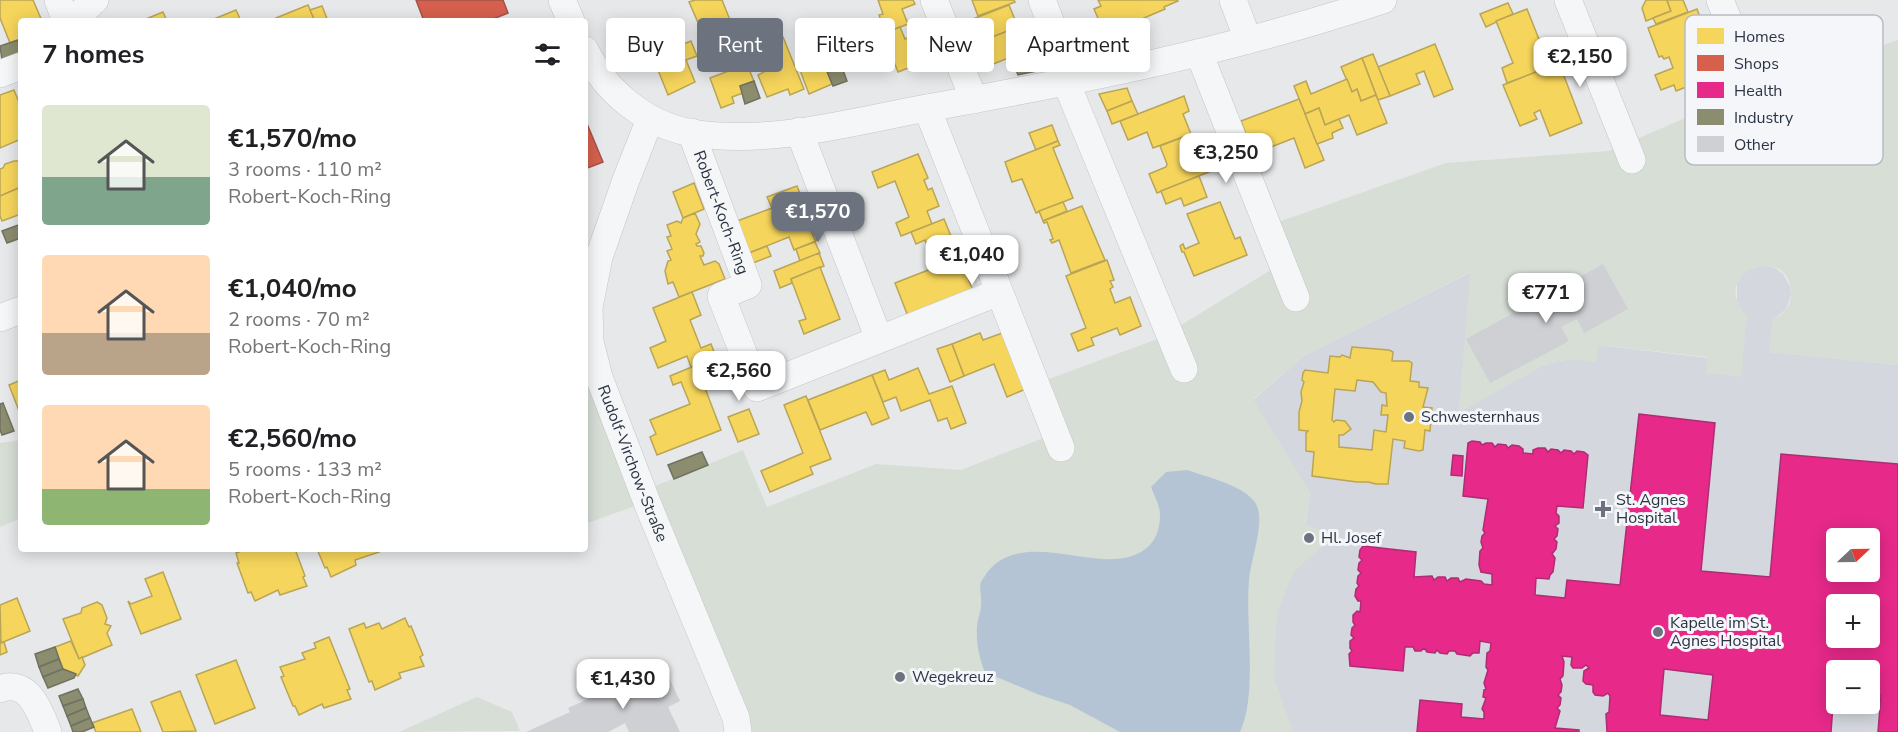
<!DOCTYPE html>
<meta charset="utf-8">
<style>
:root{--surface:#fff;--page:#f2f2f2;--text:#202124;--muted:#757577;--accent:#6c737f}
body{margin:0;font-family:"Nunito Sans",sans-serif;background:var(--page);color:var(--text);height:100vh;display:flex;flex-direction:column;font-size:22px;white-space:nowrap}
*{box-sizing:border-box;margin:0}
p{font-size:20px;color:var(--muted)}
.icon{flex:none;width:33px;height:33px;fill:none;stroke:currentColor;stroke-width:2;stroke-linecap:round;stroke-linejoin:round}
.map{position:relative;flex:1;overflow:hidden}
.sheet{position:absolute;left:18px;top:18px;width:570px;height:534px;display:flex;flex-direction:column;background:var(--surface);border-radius:6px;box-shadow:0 3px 15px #0003}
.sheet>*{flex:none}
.guide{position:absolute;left:606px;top:18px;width:570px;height:54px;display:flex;gap:12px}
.needle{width:39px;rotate:68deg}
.buttons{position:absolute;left:1826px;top:528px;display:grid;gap:12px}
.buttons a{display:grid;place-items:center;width:54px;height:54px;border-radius:6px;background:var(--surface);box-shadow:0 3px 15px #0003;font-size:30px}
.price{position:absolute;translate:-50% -51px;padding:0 14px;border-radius:12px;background:#fff;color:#222;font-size:20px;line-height:39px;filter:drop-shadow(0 2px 3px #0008)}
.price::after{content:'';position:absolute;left:50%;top:36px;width:18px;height:14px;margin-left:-9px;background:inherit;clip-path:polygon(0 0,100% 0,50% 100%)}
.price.on{background:var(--accent);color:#fff}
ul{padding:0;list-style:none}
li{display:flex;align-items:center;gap:18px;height:150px;padding:0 24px}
li span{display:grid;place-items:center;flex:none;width:168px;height:120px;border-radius:6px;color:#555}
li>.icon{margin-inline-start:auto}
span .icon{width:72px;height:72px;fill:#fffc;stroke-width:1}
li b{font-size:26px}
h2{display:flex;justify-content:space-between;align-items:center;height:72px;padding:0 24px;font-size:26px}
.pill{padding:0 21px;border-radius:6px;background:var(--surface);box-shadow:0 3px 15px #0003;font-size:21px;line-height:54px}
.pill.on{background:var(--accent);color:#fff}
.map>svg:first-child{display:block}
.built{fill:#d4d7dd;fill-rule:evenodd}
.green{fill:#d6ded6}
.water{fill:#b4c4d5}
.homes{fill:#f6d55c;stroke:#b9a555;stroke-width:1.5;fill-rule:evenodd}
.shops{fill:#d6604d;stroke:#a3534b;stroke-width:1.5}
.health{fill:#e7298a;stroke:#af2c75;stroke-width:1.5;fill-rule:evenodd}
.industry{fill:#8c8c6e;stroke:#6f7262;stroke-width:1.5}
.building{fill:#ced0d3}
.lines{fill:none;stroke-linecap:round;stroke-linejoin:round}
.minor-casing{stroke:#c4c6c8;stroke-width:28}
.minor{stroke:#f5f6f7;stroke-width:27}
.poi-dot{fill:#6c737f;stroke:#f4f6f9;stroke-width:2}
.labels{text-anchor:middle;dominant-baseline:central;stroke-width:6;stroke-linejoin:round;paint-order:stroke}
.street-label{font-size:16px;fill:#2b3445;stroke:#f4f6f9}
.poi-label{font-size:16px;fill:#2b3445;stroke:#f4f6f9;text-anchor:start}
.key{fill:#f4f6f9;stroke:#b8bcc3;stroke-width:1.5}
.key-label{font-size:16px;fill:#2b3445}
</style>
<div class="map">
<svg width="1898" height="732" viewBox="0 0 1898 732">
<rect width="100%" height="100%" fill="#e6e8ea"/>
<path class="built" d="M1763 265 1775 268 1783 274 1790 286 1791 295 1786 309 1773 320 1770 352 1898 365V732H1292L1274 678 1272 665 1277 614 1306 524 1310 493 1253 400 1304 356 1471 272 1459 412 1542 366 1558 361 1575 359 1596 362 1598 345 1708 358 1741 309 1737 301V283L1743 274 1751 268ZM1836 538H1869V572H1836ZM1836 604H1869V638H1836ZM1836 670H1869V704H1836Z"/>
<g class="green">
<path d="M1898 40V365L1769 352 1773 319C1783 315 1791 306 1791 294 1792 242 1705 271 1747 316L1741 377 1706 373 1707 357 1599 345 1596 362 1575 359 1558 361 1542 366 1459 412 1470 272 1304 356 1253 399 1310 493 1306 524 1335 536 1294 571 1277 614 1274 678 1293 732H750L653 487 743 450 767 507 876 464 961 470 1046 437 1041 382 1160 338 1284 262 1270 225 1446 163 1609 151 1766 83Z"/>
<polygon points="585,377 635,506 585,524"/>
<polygon points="21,440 21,518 0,527 0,443"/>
<polygon points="477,697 512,712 520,731 399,732"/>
</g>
<path class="water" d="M1187 470C1207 477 1246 486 1256 504 1266 522 1250 561 1249 581 1245 625 1258 693 1240 732H1120L1070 705 1037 694 985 672C979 658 976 642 977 627 977 620 981 612 981 605 982 598 979 588 981 582 982 579 985 577 986 574 1012 537 1065 557 1102 559 1135 561 1161 549 1160 513 1159 504 1154 495 1151 487L1166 472Z"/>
<g class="homes">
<polygon points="0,0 33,0 42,21 21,21 21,39 10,43 0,18"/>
<polygon points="695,0 722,0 730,20 715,26 713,22 700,27 689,2"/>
<polygon points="878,0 913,0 915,4 902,9 908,24 885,33 879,15 883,14"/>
<polygon points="972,0 1014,0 1015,2 978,16"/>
<polygon points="1098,0 1177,0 1178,1 1164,7 1165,9 1137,21 1139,26 1107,39 1094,9 1101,6"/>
<polygon points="1646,0 1667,0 1671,11 1646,21 1642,8"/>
<polygon points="1667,0 1683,0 1688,12 1656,24 1653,18 1671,11"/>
<polygon points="1508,3 1513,14 1486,27 1480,14"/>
<polygon points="308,5 315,21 277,21 276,18"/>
<polygon points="1009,5 1018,27 982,41 973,19"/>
<polygon points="322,6 328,21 315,21 310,10"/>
<polygon points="1527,9 1550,67 1507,83 1502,68 1513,63 1496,21"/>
<polygon points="1697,9 1701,20 1706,19 1714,40 1710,41 1722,73 1676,91 1674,85 1661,90 1655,75 1673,68 1669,57 1664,59 1662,56 1659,57 1648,28"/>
<polygon points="236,10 241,21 209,21"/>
<polygon points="163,12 167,21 141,21"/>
<polygon points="900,27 905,39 924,31 936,57 898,72 883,34"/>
<polygon points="1018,27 1028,50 991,65 982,41"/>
<polygon points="783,37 804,89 790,95 788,89 767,97 758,75 764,72 758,57 772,52 768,43"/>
<polygon points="691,41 697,56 686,60 695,82 668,95 654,60 678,51 676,47"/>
<polygon points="832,42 839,59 824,64 832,84 809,94 797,62 818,53 816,49"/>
<polygon points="1435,44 1453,89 1434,97 1424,71 1416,74 1420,84 1390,96 1378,67"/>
<polygon points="1373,54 1390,96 1378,100 1362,58"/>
<polygon points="744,58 754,81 740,86 743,93 732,97 734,103 721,108 710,78 731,70 729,63"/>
<polygon points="1362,58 1376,95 1361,101 1357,89 1352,92 1341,67"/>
<polygon points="1559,63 1582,123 1550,136 1540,110 1534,113 1537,119 1520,126 1503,85"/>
<polygon points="1347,79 1352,92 1357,89 1361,101 1376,95 1387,123 1357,135 1349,115 1325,125 1319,108 1305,114 1294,86 1306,81 1311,94"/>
<polygon points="1127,88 1132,101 1107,111 1099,94"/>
<polygon points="14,90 21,107 21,139 0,148 0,95"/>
<polygon points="1184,96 1189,111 1183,114 1191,134 1153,148 1147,132 1128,140 1120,121"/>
<polygon points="1299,99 1324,160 1305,168 1294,138 1253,154 1241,121"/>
<polygon points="1132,101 1138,114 1112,124 1107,111"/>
<polygon points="1319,108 1325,125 1339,119 1343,128 1332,133 1333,138 1317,144 1305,114"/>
<polygon points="1052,125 1058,141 1036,150 1029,133"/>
<polygon points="1191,134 1200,160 1211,155 1216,169 1157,193 1149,174 1166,167 1167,164 1160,146"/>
<polygon points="1058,141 1060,145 1053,148 1073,198 1036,213 1022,179 1012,182 1005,162"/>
<polygon points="918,154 928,178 924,180 928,190 932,188 939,206 927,211 932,224 901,236 896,223 909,217 895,181 878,188 872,172"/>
<polygon points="14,161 21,161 21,187 0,196 0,169 3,168 5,164"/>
<polygon points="1199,176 1207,197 1184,206 1181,198 1166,204 1161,191"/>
<polygon points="694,183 704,209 683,218 673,192"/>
<polygon points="797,186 813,227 810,228 815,240 817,239 818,240 794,250 789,237 749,253 737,221 772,208 767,197"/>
<polygon points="21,187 21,214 2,221 0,216 0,196"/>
<polygon points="1063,202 1067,211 1043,221 1039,211"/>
<polygon points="1220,202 1235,239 1240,237 1247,255 1194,276 1184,252 1182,252 1180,246 1183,244 1185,249 1199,243 1187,214"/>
<polygon points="1082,206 1105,260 1071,273 1059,240 1052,243 1050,240 1053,239 1047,222 1044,223 1043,221"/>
<polygon points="695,213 700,224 696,234 700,242 696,244 697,246 701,246 704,253 703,256 700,256 704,265 715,261 719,264 725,279 679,297 673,282 668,284 665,271 668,261 671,260 667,251 672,249 667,237 671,236 667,225 677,221 681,223 683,218"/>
<polygon points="944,219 974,293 909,319 895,283 936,267 925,240 916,244 911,232"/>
<polygon points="815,242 820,253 800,261 796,249"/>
<polygon points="767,246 771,256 753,263 749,253"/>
<polygon points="819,253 824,266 791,279 792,283 780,288 774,271"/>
<polygon points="1107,260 1114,280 1110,281 1113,287 1110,289 1115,303 1130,297 1141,326 1120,335 1117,328 1091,338 1094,345 1078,351 1071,334 1086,328 1066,276"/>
<polygon points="820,267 840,319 804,334 799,321 806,319 791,279"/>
<polygon points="692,292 701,315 690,320 701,348 711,344 716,357 691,367 687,356 658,368 650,348 666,341 653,308"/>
<polygon points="1008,331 1028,388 1007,397 994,364 964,376 952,344 980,333 983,340"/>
<polygon points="952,344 964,376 950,382 937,349"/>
<path d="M1352 347 1389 350 1393 352 1392 361H1409L1412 363 1410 381 1419 382V387L1428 388 1423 407 1432 408 1430 431 1425 430 1423 450 1419 451 1404 448 1405 441 1393 439 1388 484H1376L1368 482H1357L1312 476 1314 452 1306 451V433L1308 431 1299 430V412L1302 401 1301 392 1304 382 1302 380 1303 373 1305 370 1328 373 1330 356 1340 357 1342 355 1350 358ZM1357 380 1373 382 1381 392 1386 393 1387 406 1382 405 1381 415H1388L1386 432 1374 430 1372 450 1339 447V435H1343L1351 429 1345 421 1336 420 1334 422 1332 420 1335 389 1355 391Z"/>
<polygon points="716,357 720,367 700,375 721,430 657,455 650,437 656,434 650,420 690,404 681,382 673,385 670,376"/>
<polygon points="918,368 929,394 952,386 966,423 951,429 947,418 938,421 930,400 901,411 896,397 883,402 872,375 885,370 889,380"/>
<polygon points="872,375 889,418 872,425 866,412 820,430 808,400"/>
<polygon points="21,380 21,416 9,385"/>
<polygon points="806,396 831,459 810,467 813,474 770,492 761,471 803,453 784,405"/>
<polygon points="749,409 759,434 738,442 728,417"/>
<polygon points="247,549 295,549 305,576 303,577 307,586 280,595 278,590 255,601 251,592 248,593 237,563 239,563 236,553"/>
<polygon points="317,549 378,549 379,552 355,560 356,565 331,577 327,567 325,568"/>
<polygon points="163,572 181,619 141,634 128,601 131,604 152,596 145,579"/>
<polygon points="17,598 30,631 1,643 0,605"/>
<polygon points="97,602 102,605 107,618 105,624 111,626 107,633 112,645 79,659 63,619 81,613 82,608"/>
<polygon points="405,618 409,627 411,626 423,655 420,657 424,666 399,673 401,678 375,690 372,681 369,682 349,629 364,623 366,628 379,623 382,629"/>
<polygon points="329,637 350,689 347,690 351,699 324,708 322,704 299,715 295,706 293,706 281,677 284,676 280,667 305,659 302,653 316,648 314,643"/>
<polygon points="0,639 1,643 4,642 7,652 0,655"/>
<polygon points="71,641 79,659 82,657 85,665 78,676 63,669 55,647"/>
<polygon points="236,660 255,708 215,724 196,675"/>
<polygon points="180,691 196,731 163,732 151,702"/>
<polygon points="132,709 141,732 96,732 92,723"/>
</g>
<g class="shops">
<polygon points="416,0 503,0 508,13 488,21 424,21"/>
<polygon points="585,119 603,162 585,169"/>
</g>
<g class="health">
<path d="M1639 414 1715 423 1701 571 1770 577 1781 454 1898 464V732H1878L1881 695 1869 694V670H1836V691H1834L1831 732H1607L1606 714 1609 712 1610 696 1608 693 1603 696 1595 695 1593 692V685L1586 684 1583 681 1584 671 1589 668 1586 665 1582 668H1573L1571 665 1572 657 1562 656 1564 662 1563 676 1560 679 1562 685 1561 692 1558 695 1561 698 1560 705 1557 708 1560 711 1555 728 1579 730V732H1417L1420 700 1462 704 1461 717 1484 719V712L1482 709 1486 698 1483 697 1484 690 1486 689 1484 683 1488 670 1486 667 1487 653 1490 651 1491 643 1480 641 1479 653H1473L1470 656 1457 654 1455 651H1449L1447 654 1440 653 1437 650 1435 653 1427 652 1424 648 1421 651H1415L1413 647H1405L1403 671 1350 666 1349 654 1352 651 1350 648V641L1354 638 1351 635 1352 628 1355 625 1353 622V615L1357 611 1360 612 1361 601H1358L1355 596 1356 589 1359 586 1357 583 1358 576 1361 573 1358 570 1359 563 1362 560 1359 557 1360 550 1363 546 1416 552 1414 577 1432 576 1434 580 1438 577H1445L1447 581 1451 578H1458L1460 582 1466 579 1481 581 1484 584 1492 585V574L1481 572 1479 565 1480 551 1483 548 1481 542 1482 536 1485 533 1483 530 1488 499 1463 496 1468 443 1472 441 1480 442 1482 445 1486 443H1492L1495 447 1498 444 1506 445 1508 448 1512 445 1519 446 1523 449V453L1533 454V450L1538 448H1545L1548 452 1551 449 1558 450 1561 453 1564 450 1571 451 1574 454 1577 451 1584 452 1588 455 1583 508 1557 506 1556 513 1559 516V523L1555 526 1558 529 1557 536 1554 539 1557 542 1556 549 1552 554 1555 558 1553 572 1550 575 1549 579 1536 578 1535 595 1565 598 1567 580 1620 585ZM1836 538H1869V572H1836ZM1836 604H1869V638H1836ZM1664 669 1713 675 1708 720 1660 715Z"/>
<polygon points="1453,455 1463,456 1462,476 1451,475"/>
</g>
<g class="industry">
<polygon points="18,40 21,53 2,60 0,46"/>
<polygon points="1033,48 1042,70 1018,75 1011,57"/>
<polygon points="839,59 847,81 833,86 824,64"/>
<polygon points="754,81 760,98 745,104 740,86"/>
<polygon points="21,224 21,238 7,243 2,231"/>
<polygon points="3,403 14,431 2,435 0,430 0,404"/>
<polygon points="702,452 708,465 674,479 668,465"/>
<polygon points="55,647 59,659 39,667 35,654"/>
<polygon points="59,659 63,669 43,677 39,667"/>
<polygon points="63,669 76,674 74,678 48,688 43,677"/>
<polygon points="78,689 83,699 63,706 59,696"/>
<polygon points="83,699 86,708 67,716 63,706"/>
<polygon points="86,708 90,718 71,726 67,716"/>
<polygon points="90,718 94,727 82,732 73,732 71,726"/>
</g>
<g class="building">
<polygon points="1603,264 1628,309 1584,333 1577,319 1561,327 1569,341 1490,383 1466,339 1544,296 1552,310 1568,303 1560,288"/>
<polygon points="665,669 680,701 668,707 680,732 629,732 625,723 608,732 526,732 570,712 568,708 597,695 599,698"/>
</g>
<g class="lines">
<defs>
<g id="minor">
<polyline points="58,0 66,21"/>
<polyline points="562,0 571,21"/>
<polyline points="934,0 974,100"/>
<polyline points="1042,0 1073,80"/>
<polyline points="1233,0 1248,40"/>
<polyline points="1568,0 1632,160"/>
<polyline points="1720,0 1761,101"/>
<polyline points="72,21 95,0"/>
<path d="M585 50C605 91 646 125 692 133 767 145 843 124 916 110 1074 82 1231 51 1383 0"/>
<polyline points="1199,53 1296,298"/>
<polyline points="0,74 21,66"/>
<polyline points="1066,82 1184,369"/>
<polyline points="927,108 1061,448"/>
<path id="s1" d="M650 119 626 180 599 257 589 307 590 342 599 377 648 505 736 718 738 732"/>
<polyline points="799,131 879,339"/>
<path id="s2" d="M691 132 748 285 721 296 757 388 999 292"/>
<polyline points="0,318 21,310"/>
<path d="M0 689C29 678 40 712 48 732"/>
</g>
</defs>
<use href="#minor" class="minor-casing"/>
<use href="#minor" class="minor"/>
</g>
<g class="poi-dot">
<circle cx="1409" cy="417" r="6"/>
<path d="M1600 500h6v6h6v6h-6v6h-6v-6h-6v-6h6z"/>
<circle cx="1309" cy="538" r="6"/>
<circle cx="1658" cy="632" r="6"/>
<circle cx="900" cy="677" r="6"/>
</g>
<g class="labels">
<g class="street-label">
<text stroke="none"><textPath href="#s2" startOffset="86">Robert-Koch-Ring</textPath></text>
<text stroke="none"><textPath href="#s1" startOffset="362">Rudolf-Virchow-Straße</textPath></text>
</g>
<g class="poi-label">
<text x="1421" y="417">Schwesternhaus</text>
<text x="1616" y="500">St. Agnes<tspan x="1616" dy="18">Hospital</tspan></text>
<text x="1321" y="538">Hl. Josef</text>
<text x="1670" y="623">Kapelle im St.<tspan x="1670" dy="18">Agnes Hospital</tspan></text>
<text x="912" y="677">Wegekreuz</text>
</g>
</g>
<rect x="1685" y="15" width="198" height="150" rx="9" class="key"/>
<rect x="1697" y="28" width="27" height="16" fill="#f6d55c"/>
<rect x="1697" y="55" width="27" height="16" fill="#d6604d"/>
<rect x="1697" y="82" width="27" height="16" fill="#e7298a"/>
<rect x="1697" y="109" width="27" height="16" fill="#8c8c6e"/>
<rect x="1697" y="136" width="27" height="16" fill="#ced0d3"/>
<g class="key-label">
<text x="1734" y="42">Homes</text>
<text x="1734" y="69">Shops</text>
<text x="1734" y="96">Health</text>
<text x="1734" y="123">Industry</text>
<text x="1734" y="150">Other</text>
</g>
</svg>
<div class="buttons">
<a><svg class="needle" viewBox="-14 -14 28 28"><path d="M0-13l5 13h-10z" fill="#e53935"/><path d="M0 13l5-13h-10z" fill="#757577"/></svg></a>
<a>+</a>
<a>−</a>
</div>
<b class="price" style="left:1580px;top:88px">€2,150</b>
<b class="price" style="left:1226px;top:184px">€3,250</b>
<b class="price on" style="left:818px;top:243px">€1,570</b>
<b class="price" style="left:972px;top:286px">€1,040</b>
<b class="price" style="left:1546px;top:324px">€771</b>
<b class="price" style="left:739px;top:402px">€2,560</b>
<b class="price" style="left:623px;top:710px">€1,430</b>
<div class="guide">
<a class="pill">Buy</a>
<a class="pill on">Rent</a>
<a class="pill">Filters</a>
<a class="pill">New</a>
<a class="pill">Apartment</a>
</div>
<section class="sheet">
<h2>7 homes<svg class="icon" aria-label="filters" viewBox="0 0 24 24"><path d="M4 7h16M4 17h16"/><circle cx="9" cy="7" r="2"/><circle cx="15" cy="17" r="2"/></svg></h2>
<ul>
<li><span style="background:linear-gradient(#dfe7d0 60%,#7fa58c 0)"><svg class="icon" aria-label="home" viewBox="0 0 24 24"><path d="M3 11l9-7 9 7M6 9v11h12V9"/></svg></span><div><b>€1,570/mo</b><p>3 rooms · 110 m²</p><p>Robert-Koch-Ring</p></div></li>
<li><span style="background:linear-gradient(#ffd9b3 65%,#b9a48a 0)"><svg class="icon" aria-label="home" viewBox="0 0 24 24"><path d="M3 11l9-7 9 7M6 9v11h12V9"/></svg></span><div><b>€1,040/mo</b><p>2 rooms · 70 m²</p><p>Robert-Koch-Ring</p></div></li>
<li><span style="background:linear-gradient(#ffd9b3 70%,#8fb573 0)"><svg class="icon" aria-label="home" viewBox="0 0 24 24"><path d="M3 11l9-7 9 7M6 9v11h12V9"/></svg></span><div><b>€2,560/mo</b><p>5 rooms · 133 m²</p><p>Robert-Koch-Ring</p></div></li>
</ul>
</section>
</div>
